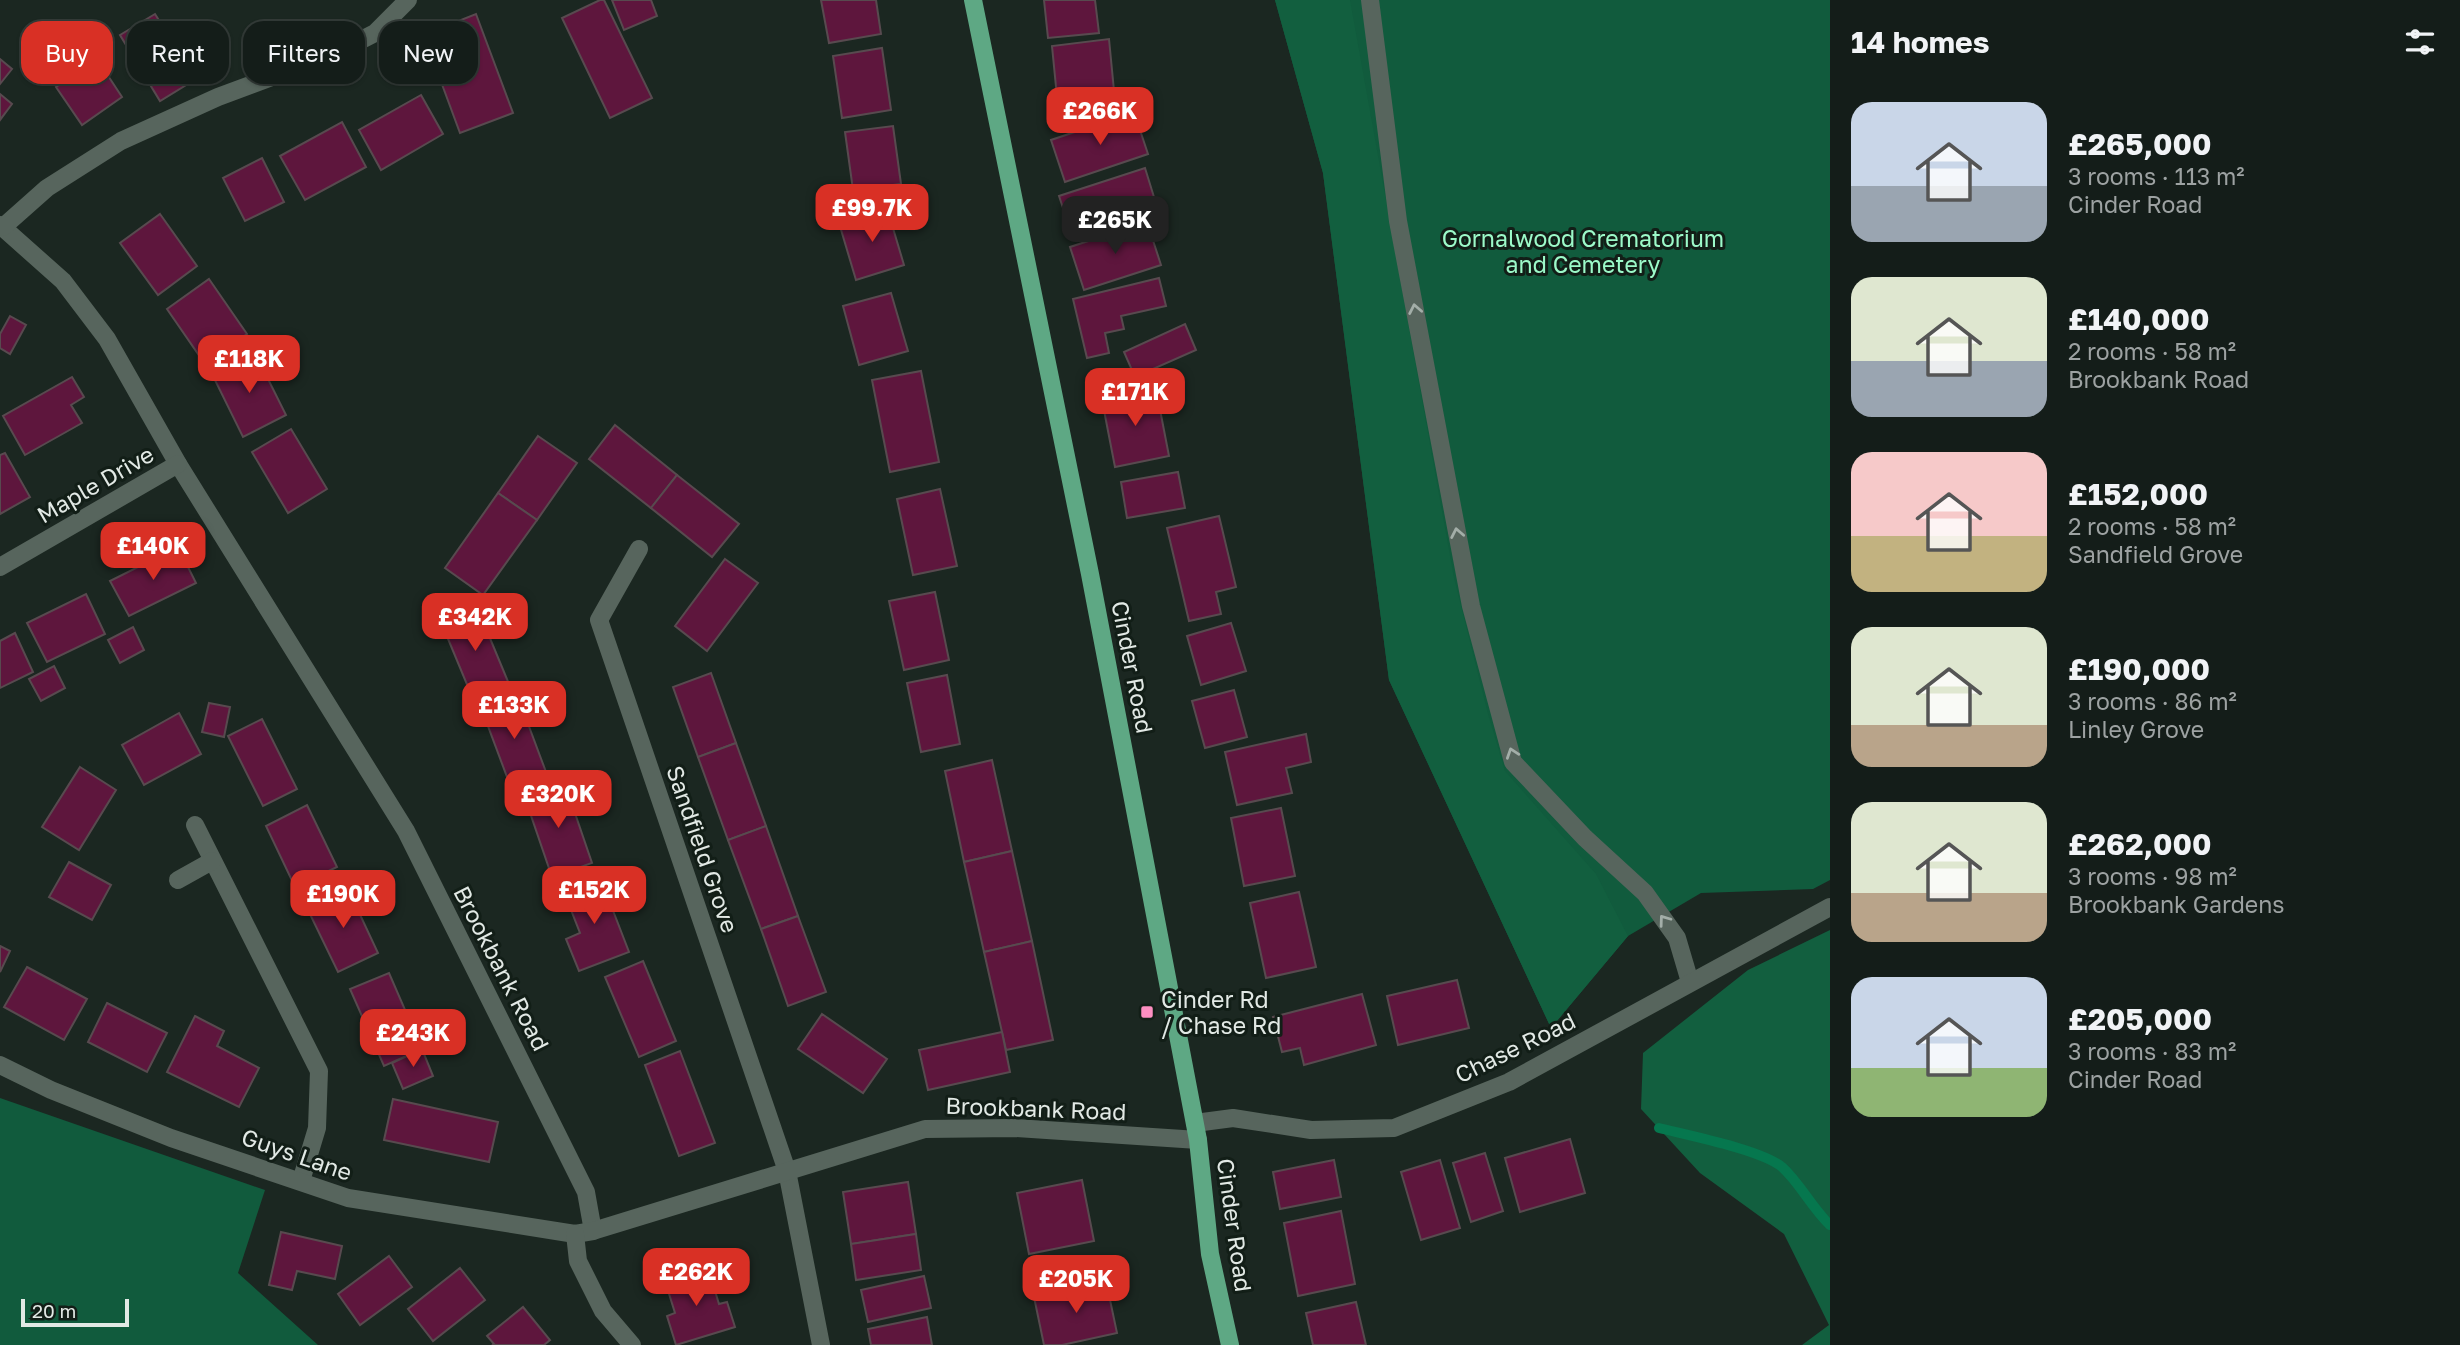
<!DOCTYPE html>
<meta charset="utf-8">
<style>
:root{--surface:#141d19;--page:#212a26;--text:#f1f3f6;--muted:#9da2a2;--line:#333b38;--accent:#d93025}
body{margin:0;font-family:"Golos Text",sans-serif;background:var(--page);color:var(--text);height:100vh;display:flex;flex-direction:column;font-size:26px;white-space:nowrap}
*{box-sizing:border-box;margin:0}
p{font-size:23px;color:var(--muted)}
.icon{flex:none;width:38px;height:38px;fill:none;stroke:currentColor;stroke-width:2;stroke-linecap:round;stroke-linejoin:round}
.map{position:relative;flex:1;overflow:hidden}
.drawer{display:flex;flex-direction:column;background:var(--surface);width:630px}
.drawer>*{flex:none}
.guide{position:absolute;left:21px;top:21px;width:665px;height:63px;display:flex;gap:14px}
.scale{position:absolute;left:21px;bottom:18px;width:108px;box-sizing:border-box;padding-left:7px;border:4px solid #e2e9e5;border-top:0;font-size:19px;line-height:24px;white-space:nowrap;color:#e2e9e5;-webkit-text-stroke:5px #121e17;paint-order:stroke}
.price{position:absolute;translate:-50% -60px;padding:0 16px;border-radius:14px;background:var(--accent);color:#fff;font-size:23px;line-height:46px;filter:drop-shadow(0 2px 4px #0008)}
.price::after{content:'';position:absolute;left:50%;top:42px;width:21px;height:16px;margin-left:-10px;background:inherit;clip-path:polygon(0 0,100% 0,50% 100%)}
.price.on{background:#222;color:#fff}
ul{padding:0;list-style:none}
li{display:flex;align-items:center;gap:21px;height:175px;padding:0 21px}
li span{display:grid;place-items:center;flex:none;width:196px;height:140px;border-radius:21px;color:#555}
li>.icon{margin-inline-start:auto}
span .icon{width:84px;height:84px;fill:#fffc;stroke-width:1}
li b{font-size:30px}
h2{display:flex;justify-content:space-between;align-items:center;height:84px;padding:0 21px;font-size:30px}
.tag{padding:0 24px;border-radius:21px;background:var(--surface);box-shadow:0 2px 5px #0004,0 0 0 2px var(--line);font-size:24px;line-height:63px}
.tag.on{background:var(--accent);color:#fff}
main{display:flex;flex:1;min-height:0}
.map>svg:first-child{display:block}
.green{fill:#115b3d}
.forest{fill:#125f3f}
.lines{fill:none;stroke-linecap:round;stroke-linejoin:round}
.stream{stroke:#06774e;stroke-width:10}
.building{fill:#5e163d;stroke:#584a4f;stroke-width:2}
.minor{stroke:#57655d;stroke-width:18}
.major{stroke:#5ea884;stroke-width:18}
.oneway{stroke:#a3aea8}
.poi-dot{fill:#fc8fc1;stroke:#121e17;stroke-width:2.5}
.labels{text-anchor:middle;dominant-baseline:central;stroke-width:6;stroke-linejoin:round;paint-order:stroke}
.park-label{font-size:23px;fill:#9cfac9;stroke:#121e17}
.street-label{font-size:23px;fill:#e2e9e5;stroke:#121e17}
.poi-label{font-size:23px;fill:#e2e9e5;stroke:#121e17;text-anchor:start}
</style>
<main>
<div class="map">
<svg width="1830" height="1345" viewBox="0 0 1830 1345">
<rect width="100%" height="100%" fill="#1b2721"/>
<g class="green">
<polygon points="1275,0 1830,0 1830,880 1813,889 1701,893 1628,936 1551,1028 1389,680 1323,173"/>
<polygon points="0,1098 265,1190 238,1273 318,1345 0,1345"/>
</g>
<g class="forest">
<polygon points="1275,0 1350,0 1454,578 1488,714 1505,771 1596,874 1628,936 1551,1028 1389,680 1323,173"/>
<polygon points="1830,930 1830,1345 1802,1345 1829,1325 1784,1234 1700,1173 1641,1109 1643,1053 1748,970"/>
</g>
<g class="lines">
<path class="stream" d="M1659 1128C1687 1135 1762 1150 1782 1167 1800 1183 1811 1207 1830 1225"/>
</g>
<g class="building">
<polygon points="600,0 604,0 652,98 610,118 562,18"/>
<polygon points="612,0 651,0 657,16 624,30"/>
<polygon points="821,0 876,0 881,34 829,43"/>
<polygon points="1044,0 1095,0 1099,33 1048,38"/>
<polygon points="155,14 196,79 160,101 120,35"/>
<polygon points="476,14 513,113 460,133 440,79 456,74 438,29"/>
<polygon points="1109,39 1115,101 1058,107 1052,46"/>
<polygon points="882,48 891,110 842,118 833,56"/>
<polygon points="0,59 12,69 0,84"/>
<polygon points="97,59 122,97 82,125 56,87"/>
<polygon points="0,94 12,104 0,120"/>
<polygon points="421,95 443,134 381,170 359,130"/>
<polygon points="1134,112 1148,154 1065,182 1051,140"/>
<polygon points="342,122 366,167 305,200 280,156"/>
<polygon points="893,126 901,184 853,190 845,132"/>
<polygon points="262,158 284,202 245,221 223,178"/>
<polygon points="1145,168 1158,210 1073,238 1059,196"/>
<polygon points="887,208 904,265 856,280 839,223"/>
<polygon points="160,214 197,266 158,295 120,243"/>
<polygon points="1147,222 1161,265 1084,290 1070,247"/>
<polygon points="1159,278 1166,306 1121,316 1124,329 1105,333 1109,353 1087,358 1073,299"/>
<polygon points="209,279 247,334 205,364 167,309"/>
<polygon points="891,293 908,351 859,365 843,306"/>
<polygon points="10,316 26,325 10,354 0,348 0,334"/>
<polygon points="1185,324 1196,350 1135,377 1124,352"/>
<polygon points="255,353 286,415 243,437 212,374"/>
<polygon points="921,371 939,462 890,472 872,380"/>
<polygon points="72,377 84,397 71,405 82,423 25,455 3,416"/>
<polygon points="1156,389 1169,456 1115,467 1102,400"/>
<polygon points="615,425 677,475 651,508 589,459"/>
<polygon points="291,429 327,489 288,513 252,452"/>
<polygon points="538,436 577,463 537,520 498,493"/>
<polygon points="5,453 30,497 0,514 0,455"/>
<polygon points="1178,472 1185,508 1127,518 1121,482"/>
<polygon points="677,475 739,524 712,557 651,508"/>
<polygon points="940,489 957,566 913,575 897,499"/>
<polygon points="498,493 537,520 483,595 445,568"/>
<polygon points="1219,516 1236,587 1216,592 1221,614 1189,621 1167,528"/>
<polygon points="178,547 196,583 129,616 110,581"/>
<polygon points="725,559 758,583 707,651 675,626"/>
<polygon points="935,592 949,660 904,670 889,601"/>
<polygon points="86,594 105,634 47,662 27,623"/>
<polygon points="477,607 509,684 473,699 441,622"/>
<polygon points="1231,623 1246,671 1201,685 1187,636"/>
<polygon points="133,627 144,650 120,663 108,640"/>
<polygon points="15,633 33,672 0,688 0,641"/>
<polygon points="54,666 65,688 41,701 29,679"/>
<polygon points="711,673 736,743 698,757 673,687"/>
<polygon points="947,675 960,744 921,752 907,683"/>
<polygon points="1234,690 1247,737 1205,748 1192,701"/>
<polygon points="518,697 546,772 510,785 482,710"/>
<polygon points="209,703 230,707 224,737 202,732"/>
<polygon points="179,713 201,754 144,785 122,745"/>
<polygon points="262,719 297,789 263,806 228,736"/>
<polygon points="1306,734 1311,762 1286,768 1292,793 1237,805 1225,752"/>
<polygon points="736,743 766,826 728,840 698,757"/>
<polygon points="992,760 1012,851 964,862 945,771"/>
<polygon points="80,767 116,790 79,850 42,827"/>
<polygon points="565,784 592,863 552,877 525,798"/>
<polygon points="307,805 337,867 295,887 266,826"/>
<polygon points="1281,808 1295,876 1244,886 1231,818"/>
<polygon points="766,826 798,916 761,929 728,840"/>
<polygon points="1012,851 1032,941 984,952 964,862"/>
<polygon points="69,862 111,885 92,920 49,897"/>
<polygon points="600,877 629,952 579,971 566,939 580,933 564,892"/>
<polygon points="348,889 378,953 338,972 307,908"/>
<polygon points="1299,892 1316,967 1266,978 1250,903"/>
<polygon points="798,916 826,992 788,1006 761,929"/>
<polygon points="1032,941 1053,1040 1006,1050 984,952"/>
<polygon points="0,946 10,951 0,972"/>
<polygon points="643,961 676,1041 639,1057 605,977"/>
<polygon points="27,967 87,999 64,1040 4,1007"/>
<polygon points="389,973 422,1049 384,1066 350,989"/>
<polygon points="1457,980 1469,1028 1398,1045 1387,996"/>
<polygon points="1362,994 1376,1045 1304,1065 1300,1048 1282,1052 1273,1017"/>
<polygon points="107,1003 167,1033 147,1072 88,1042"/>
<polygon points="822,1014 887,1059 863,1093 798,1049"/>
<polygon points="195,1016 224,1031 217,1046 259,1068 239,1107 167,1072"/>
<polygon points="1002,1032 1010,1072 928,1090 919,1050"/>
<polygon points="422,1049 433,1076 403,1089 392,1063"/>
<polygon points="680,1051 715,1143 679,1156 645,1065"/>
<polygon points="393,1099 498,1122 489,1162 384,1140"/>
<polygon points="1570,1139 1585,1193 1520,1212 1505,1158"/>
<polygon points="1485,1153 1503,1211 1471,1222 1453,1163"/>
<polygon points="1334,1160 1341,1197 1280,1209 1273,1172"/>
<polygon points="1440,1160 1460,1228 1421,1240 1401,1172"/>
<polygon points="1082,1180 1094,1241 1029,1254 1017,1193"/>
<polygon points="908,1182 916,1234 851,1244 843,1192"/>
<polygon points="1341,1211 1355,1284 1298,1296 1284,1223"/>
<polygon points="281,1232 342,1246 335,1279 297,1271 292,1290 269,1285"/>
<polygon points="916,1234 921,1270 856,1280 851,1244"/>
<polygon points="389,1256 412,1287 360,1325 338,1294"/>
<polygon points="460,1268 485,1300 433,1341 408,1309"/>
<polygon points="708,1268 719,1304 727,1302 735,1327 676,1345 667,1316 675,1313 665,1281"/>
<polygon points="924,1276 931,1308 868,1322 861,1290"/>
<polygon points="1106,1281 1117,1333 1062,1345 1044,1345 1034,1297"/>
<polygon points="1356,1302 1366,1345 1313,1345 1306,1313"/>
<polygon points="523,1307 550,1340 544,1345 492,1345 494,1344 487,1336"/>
<polygon points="927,1317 932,1345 871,1345 868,1329"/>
</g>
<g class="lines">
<g class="minor">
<polyline points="1370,0 1398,221 1471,606 1513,762 1585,838 1645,893 1677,938 1690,982"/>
<polyline points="0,225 63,281 107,339 178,464 406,831 586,1192 593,1231"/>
<polyline points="3,227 47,188 121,141 218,97 336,53 375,33 408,0"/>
<polyline points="639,549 599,620 787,1171 821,1345"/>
<polyline points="0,567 178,464"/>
<polyline points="195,825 319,1071 317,1128 301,1181"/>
<polyline points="178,880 212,861"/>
<polyline points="0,1065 51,1090 171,1138 348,1198 575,1234 593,1231 925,1129 1015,1128 1198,1140"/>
<polyline points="1195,1123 1233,1118 1311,1130 1394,1128 1509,1082 1830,907"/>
<polyline points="575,1234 578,1261 603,1311 632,1345"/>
</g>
<polyline class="major" points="973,0 1090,574 1198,1140 1210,1254 1230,1345"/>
</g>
<defs><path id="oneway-chevron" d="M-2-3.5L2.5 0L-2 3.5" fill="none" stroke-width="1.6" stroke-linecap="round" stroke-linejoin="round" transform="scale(1.75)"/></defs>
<g class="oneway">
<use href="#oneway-chevron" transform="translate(1415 309) rotate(-101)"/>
<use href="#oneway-chevron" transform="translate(1457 533) rotate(-101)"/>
<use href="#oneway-chevron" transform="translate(1512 753) rotate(-109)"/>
<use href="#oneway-chevron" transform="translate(1664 920) rotate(-126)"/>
</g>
<rect class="poi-dot" x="1140" y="1005" width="14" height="14" rx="3.5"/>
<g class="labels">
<g class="park-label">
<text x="1583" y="238">Gornalwood Crematorium<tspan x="1583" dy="26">and Cemetery</tspan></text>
</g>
<g class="street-label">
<text transform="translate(95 484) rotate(-30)">Maple Drive</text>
<text transform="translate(1133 667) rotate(79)">Cinder Road</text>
<text transform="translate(703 849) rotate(71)">Sandfield Grove</text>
<text transform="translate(502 968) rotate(63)">Brookbank Road</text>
<text transform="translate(1515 1047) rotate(-26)">Chase Road</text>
<text transform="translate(1036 1108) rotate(2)">Brookbank Road</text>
<text transform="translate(297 1154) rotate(19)">Guys Lane</text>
<text transform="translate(1235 1225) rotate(82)">Cinder Road</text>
</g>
<g class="poi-label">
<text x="1161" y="999">Cinder Rd<tspan x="1161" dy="26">/ Chase Rd</tspan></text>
</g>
</g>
</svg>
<div class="scale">20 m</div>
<b class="price" style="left:1100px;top:147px">£266K</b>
<b class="price" style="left:872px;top:244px">£99.7K</b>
<b class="price on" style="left:1115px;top:256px">£265K</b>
<b class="price" style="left:249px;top:395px">£118K</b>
<b class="price" style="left:1135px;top:428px">£171K</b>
<b class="price" style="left:153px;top:582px">£140K</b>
<b class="price" style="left:475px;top:653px">£342K</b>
<b class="price" style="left:514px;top:741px">£133K</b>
<b class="price" style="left:558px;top:830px">£320K</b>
<b class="price" style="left:594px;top:926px">£152K</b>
<b class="price" style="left:343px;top:930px">£190K</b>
<b class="price" style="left:413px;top:1069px">£243K</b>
<b class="price" style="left:696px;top:1308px">£262K</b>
<b class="price" style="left:1076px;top:1315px">£205K</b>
<div class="guide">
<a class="tag on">Buy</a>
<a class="tag">Rent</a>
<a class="tag">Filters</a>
<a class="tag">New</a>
</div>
</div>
<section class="drawer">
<h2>14 homes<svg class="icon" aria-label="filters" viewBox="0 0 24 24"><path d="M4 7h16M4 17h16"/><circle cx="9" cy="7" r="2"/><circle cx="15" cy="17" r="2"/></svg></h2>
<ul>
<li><span style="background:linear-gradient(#c9d6e8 60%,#9aa5b1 0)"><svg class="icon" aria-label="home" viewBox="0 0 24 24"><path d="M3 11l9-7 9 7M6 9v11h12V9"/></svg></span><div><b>£265,000</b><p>3 rooms · 113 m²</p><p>Cinder Road</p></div></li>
<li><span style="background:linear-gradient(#dfe7d0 60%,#9aa5b1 0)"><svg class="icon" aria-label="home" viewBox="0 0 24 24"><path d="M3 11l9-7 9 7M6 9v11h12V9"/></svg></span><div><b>£140,000</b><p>2 rooms · 58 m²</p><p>Brookbank Road</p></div></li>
<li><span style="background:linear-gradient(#f6c9c9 60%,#c2b280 0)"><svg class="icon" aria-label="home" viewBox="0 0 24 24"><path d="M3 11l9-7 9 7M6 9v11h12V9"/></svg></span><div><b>£152,000</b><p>2 rooms · 58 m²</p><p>Sandfield Grove</p></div></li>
<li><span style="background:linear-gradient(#dfe7d0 70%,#b9a48a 0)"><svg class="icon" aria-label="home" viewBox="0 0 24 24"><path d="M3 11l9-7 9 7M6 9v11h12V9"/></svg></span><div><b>£190,000</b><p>3 rooms · 86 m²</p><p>Linley Grove</p></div></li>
<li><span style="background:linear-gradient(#dfe7d0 65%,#b9a48a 0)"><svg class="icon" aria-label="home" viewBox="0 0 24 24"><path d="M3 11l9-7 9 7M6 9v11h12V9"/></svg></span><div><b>£262,000</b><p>3 rooms · 98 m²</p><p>Brookbank Gardens</p></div></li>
<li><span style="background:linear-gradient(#c9d6e8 65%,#8fb573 0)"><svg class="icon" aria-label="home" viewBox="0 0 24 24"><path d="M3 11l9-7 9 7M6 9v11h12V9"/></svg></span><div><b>£205,000</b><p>3 rooms · 83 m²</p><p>Cinder Road</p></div></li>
</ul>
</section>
</main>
